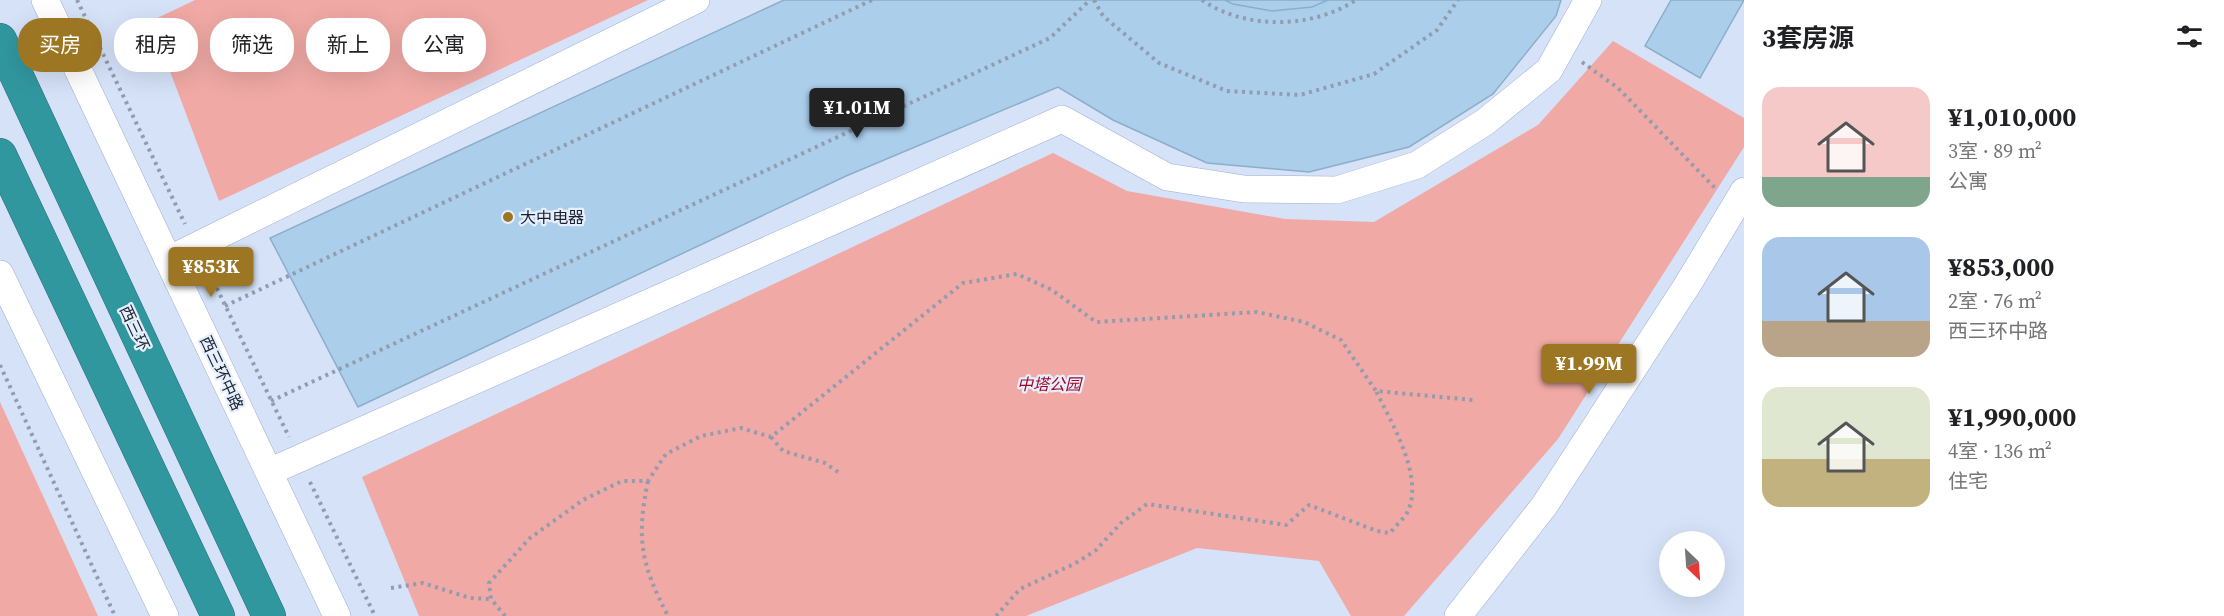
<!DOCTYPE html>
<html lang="zh">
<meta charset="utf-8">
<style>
:root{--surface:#fff;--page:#f6f6f6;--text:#202124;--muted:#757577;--accent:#9c7622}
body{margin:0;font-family:"Source Serif 4","Noto Sans SC",serif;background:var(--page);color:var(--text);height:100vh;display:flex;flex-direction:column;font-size:22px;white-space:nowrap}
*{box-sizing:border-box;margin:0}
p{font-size:20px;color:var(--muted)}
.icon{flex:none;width:33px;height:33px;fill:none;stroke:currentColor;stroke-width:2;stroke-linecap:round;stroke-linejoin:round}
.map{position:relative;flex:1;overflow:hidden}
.drawer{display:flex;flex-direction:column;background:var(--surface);width:480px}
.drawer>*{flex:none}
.hud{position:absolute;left:18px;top:18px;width:570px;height:54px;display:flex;gap:12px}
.needle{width:39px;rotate:155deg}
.fabs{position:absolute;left:1659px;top:531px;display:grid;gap:12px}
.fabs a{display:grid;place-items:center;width:66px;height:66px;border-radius:50%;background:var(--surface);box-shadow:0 6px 24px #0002;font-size:30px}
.price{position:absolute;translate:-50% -51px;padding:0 14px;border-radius:6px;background:var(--accent);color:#fff;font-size:20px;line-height:39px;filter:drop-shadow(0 2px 3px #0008)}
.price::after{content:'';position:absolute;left:50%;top:36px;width:18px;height:14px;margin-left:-9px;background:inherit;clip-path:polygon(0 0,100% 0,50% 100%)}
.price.current{background:#222;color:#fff}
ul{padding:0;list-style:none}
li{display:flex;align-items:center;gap:18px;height:150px;padding:0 18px}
li span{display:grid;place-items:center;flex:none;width:168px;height:120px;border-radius:18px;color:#555}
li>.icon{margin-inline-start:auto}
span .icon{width:72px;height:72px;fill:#fffc;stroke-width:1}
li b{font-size:26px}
h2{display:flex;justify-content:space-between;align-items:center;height:72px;padding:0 18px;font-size:26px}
.chip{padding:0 21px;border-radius:24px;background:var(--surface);box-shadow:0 6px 24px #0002;font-size:21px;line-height:54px}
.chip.current{background:var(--accent);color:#fff}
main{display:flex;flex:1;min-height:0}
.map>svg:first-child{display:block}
.green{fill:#f0a9a5}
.building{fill:#abceeb;stroke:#8baec9;stroke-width:1.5}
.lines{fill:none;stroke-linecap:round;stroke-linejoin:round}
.minor-casing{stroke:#9cafd2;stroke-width:28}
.highway-casing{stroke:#296e78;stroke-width:34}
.path{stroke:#929caf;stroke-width:4;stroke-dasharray:3 4.5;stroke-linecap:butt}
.minor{stroke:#fff;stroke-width:27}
.highway{stroke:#31979f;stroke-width:33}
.poi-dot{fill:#9c7622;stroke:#e6effe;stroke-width:2}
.labels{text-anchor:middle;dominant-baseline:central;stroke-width:4.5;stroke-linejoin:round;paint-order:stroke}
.poi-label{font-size:16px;fill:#1b222f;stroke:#e6effe;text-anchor:start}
.street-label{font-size:16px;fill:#1b222f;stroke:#e6effe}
.park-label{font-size:16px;font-style:italic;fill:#a20622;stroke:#e6effe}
</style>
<main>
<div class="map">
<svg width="1744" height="616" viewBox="0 0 1744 616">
<rect width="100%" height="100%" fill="#d5e2f8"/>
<g class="green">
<polygon points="195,0 648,0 219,201 151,21"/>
<polygon points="1613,41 1744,118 1744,147 1558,439 1404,616 1351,616 1319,561 1197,548 1026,616 419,616 362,477 1053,153 1127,191 1285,219 1374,222 1538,125"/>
<polygon points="0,402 98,616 0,616"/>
</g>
<g class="building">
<polygon points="784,0 1561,0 1556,16 1493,94 1409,147 1309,172 1207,163 1113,120 1058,87 846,176 358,407 270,238"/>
<polygon points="1225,0 1328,0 1312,7 1272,11 1233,4"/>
<polygon points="1671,0 1744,0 1700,78 1645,46"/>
</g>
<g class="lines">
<defs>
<g id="minor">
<polyline points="45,0 337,616"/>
<polyline points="168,260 696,0"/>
<polyline points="0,274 165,616"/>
<polyline points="269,472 1062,119 1167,177 1244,189 1337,190 1417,165 1485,122 1549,70 1588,0"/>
<polyline points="1458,616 1544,506 1688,284 1744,191"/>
</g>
<g id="highway">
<polyline points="0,40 269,616"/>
<polyline points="0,155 218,616"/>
</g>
</defs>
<use href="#minor" class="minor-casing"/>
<use href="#highway" class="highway-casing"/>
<g class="path">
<polyline points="77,0 185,224"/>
<polyline points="1094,0 1103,16 1159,63 1227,91 1300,95 1374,74 1437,30 1458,0"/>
<path d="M1202 0C1245 30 1312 29 1356 0"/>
<polyline points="1582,62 1618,88 1715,188"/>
<polyline points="207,268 289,437"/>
<polyline points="225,306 872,0"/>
<polyline points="0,365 115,616"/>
<polyline points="271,401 1050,38 1090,0"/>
<polyline points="771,437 783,451 825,463 841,474"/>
<path d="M648 481C636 539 641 564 668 616"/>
<polyline points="310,482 375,616"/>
<polyline points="391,588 423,583 470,598 491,599"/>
<polyline points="505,616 491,599 489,583 530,538 583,500 622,481 648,481 666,454 701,436 741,428 771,437 963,283 1017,274 1052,290 1096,322 1257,312 1304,322 1341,340 1376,391 1473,400"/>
<path d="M996 616 1020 589 1074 564 1095 551 1121 523 1147 504 1286 525 1309 505 1377 531 1390 533C1395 526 1405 518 1408 511 1424 476 1391 422 1376 391"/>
</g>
<use href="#minor" class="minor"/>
<use href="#highway" class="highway"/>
</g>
<circle class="poi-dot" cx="508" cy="217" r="6"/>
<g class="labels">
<g class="poi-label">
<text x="520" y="217">大中电器</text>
</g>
<g class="street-label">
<text transform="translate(135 328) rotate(65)">西三环</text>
<text transform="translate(222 373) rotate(65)">西三环中路</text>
</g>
<g class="park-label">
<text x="1049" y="384">中塔公园</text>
</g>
</g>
</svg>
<div class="fabs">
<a><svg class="needle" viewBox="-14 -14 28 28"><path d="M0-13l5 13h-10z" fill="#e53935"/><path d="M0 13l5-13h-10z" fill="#757577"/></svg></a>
</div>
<b class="price current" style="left:857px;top:139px">¥1.01M</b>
<b class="price" style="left:211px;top:298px">¥853K</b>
<b class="price" style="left:1589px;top:395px">¥1.99M</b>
<div class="hud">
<a class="chip current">买房</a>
<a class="chip">租房</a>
<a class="chip">筛选</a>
<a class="chip">新上</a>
<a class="chip">公寓</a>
</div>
</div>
<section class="drawer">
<h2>3套房源<svg class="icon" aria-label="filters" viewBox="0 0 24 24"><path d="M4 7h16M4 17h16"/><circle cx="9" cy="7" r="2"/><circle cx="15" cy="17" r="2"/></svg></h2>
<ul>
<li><span style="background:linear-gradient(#f6c9c9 75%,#7fa58c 0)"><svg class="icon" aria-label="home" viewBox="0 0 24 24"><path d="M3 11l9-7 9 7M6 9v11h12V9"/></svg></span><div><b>¥1,010,000</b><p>3室 · 89 m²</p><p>公寓</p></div></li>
<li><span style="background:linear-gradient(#a9c7e8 70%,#b9a48a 0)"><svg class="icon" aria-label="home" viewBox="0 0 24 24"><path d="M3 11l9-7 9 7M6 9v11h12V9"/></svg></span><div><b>¥853,000</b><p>2室 · 76 m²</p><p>西三环中路</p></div></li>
<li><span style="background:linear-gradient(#dfe7d0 60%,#c2b280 0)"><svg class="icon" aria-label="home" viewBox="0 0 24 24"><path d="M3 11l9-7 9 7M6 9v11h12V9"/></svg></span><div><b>¥1,990,000</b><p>4室 · 136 m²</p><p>住宅</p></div></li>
</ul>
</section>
</main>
